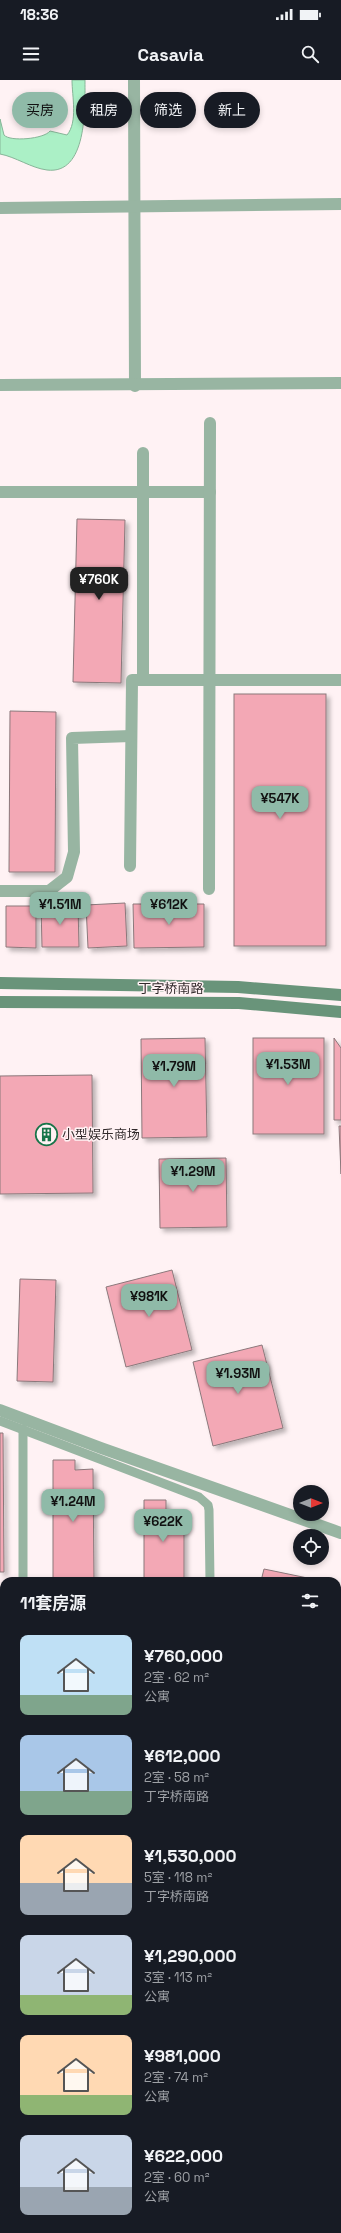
<!DOCTYPE html>
<html lang="zh">
<meta charset="utf-8">
<style>
:root{--surface:#171b24;--page:#20242c;--text:#f1f3f6;--muted:#9ea1a6;--accent:#8fbaa8}
body{margin:0;font-family:"Space Grotesk","Noto Sans SC",sans-serif;background:var(--page);color:var(--text);height:100vh;display:flex;flex-direction:column;font-size:15px;white-space:nowrap}
*{box-sizing:border-box;margin:0}
p{font-size:13px;color:var(--muted)}
.icon{flex:none;width:22px;height:22px;fill:none;stroke:currentColor;stroke-width:2;stroke-linecap:round;stroke-linejoin:round}
.map{position:relative;flex:1;overflow:hidden}
.side{position:absolute;left:0px;top:1497px;width:341px;height:656px;display:flex;flex-direction:column;background:var(--surface);border-radius:12px 12px 0 0;box-shadow:0 2px 6px #0003}
.side>*{flex:none}
.guide{position:absolute;left:12px;top:12px;width:317px;height:36px;display:flex;gap:8px}
.needle{width:26px;rotate:90deg}
.tools{position:absolute;left:293px;top:1405px;display:grid;gap:8px}
.tools a{display:grid;place-items:center;width:36px;height:36px;border-radius:50%;background:var(--surface);box-shadow:0 2px 6px #0003;font-size:20px}
.price{position:absolute;translate:-50% -34px;padding:0 9px;border-radius:8px;background:var(--accent);color:#111;font-size:13px;line-height:26px;filter:drop-shadow(0 1px 2px #0008)}
.price::after{content:'';position:absolute;left:50%;top:24px;width:12px;height:9px;margin-left:-6px;background:inherit;clip-path:polygon(0 0,100% 0,50% 100%)}
.price.on{background:#222;color:#fff}
ul{padding:0;list-style:none}
li{display:flex;align-items:center;gap:12px;height:100px;padding:0 20px}
li span{display:grid;place-items:center;flex:none;width:112px;height:80px;border-radius:8px;color:#555}
li>.icon{margin-inline-start:auto}
span .icon{width:48px;height:48px;fill:#fffc;stroke-width:1}
li b{font-size:17px}
h2{display:flex;justify-content:space-between;align-items:center;height:48px;padding:0 20px;font-size:17px}
.tag{padding:0 14px;border-radius:18px;background:var(--surface);box-shadow:0 2px 6px #0003;font-size:14px;line-height:36px}
.tag.on{background:var(--accent);color:#111}
.status{display:flex;justify-content:space-between;align-items:center;height:28px;padding:0 20px;background:var(--surface);direction:ltr}
.status svg{height:11px;fill:currentColor}
header{display:flex;justify-content:space-between;align-items:center;height:52px;padding:0 20px;background:var(--surface);font-size:18px;font-weight:800}
.map>svg:first-child{display:block}
.green{fill:#fac7cf}
.water{fill:#abf0c6;stroke:#87b598}
.building{fill:#f3a8b5;stroke:#8b787b;filter:url(#shadow)}
.lines{fill:none;stroke-linecap:round;stroke-linejoin:round}
.lane{stroke:#98b5a2;stroke-width:9}
.street{stroke:#98b5a2;stroke-width:12}
.secondary{stroke:#69947a;stroke-width:12}
.labels{text-anchor:middle;dominant-baseline:central;stroke-width:3;stroke-linejoin:round;paint-order:stroke}
.street-label{font-size:13px;fill:#322a2b;stroke:#fff2f4}
.poi-label{font-size:13px;fill:#322a2b;stroke:#fff2f4;text-anchor:start}
</style>
<div class="status"><b>18:36</b><svg viewBox="0 0 49 12"><path d="M0 12V9h3v3zM5 12V6h3v6zM10 12V3h3v9zM15 12V0h3v12zM26 1h20v11H26zM47 4h2v5h-2z"/></svg></div>
<header><svg class="icon" aria-label="menu" viewBox="0 0 24 24"><path d="M4 6h16M4 12h16M4 18h16"/></svg>Casavia<svg class="icon" aria-label="search" viewBox="0 0 24 24"><circle cx="10" cy="10" r="6"/><path d="M15 15l6 6"/></svg></header>
<div class="map">
<svg width="341" height="2153" viewBox="0 0 341 2153">
<defs>
<filter id="shadow"><feDropShadow dx="3.5" dy="3.5" stdDeviation="2" flood-color="#0004"/></filter>
</defs>
<rect width="100%" height="100%" fill="#fff2f4"/>
<g class="green">
<polygon points="0,1543 4,1545 4,1952 0,1951"/>
<polygon points="0,1991 4,1992 4,2149 214,2149 213,2153 0,2153"/>
</g>
<path class="water" d="M72 0H85V2C85 28 87 95 47 90 31 88 16 77 0 74V39L4 55C10 62 44 59 50 51L67 55C78 42 72 16 72 0Z"/>
<g class="building">
<polygon points="77,439 125,440 121,603 73,602"/>
<rect x="234" y="614" width="92" height="252"/>
<polygon points="10,631 56,632 55,792 9,792"/>
<polygon points="125,823 127,866 88,868 86,825"/>
<polygon points="133,824 204,824 204,867 134,868"/>
<polygon points="41,825 78,825 79,867 42,867"/>
<polygon points="6,826 36,826 36,868 6,867"/>
<polygon points="205,958 207,1057 142,1058 141,959"/>
<rect x="253" y="958" width="71" height="96"/>
<polygon points="334,958 341,968 341,1040 334,1040"/>
<polygon points="92,995 93,1113 0,1114 0,996"/>
<polygon points="339,1046 341,1046 341,1094"/>
<polygon points="226,1078 227,1147 160,1148 159,1079"/>
<polygon points="172,1190 192,1270 126,1287 106,1207"/>
<polygon points="20,1199 56,1200 53,1302 17,1301"/>
<polygon points="262,1265 283,1348 213,1366 193,1282"/>
<polygon points="0,1353 3,1353 4,1492 0,1492"/>
<polygon points="53,1380 75,1380 75,1390 93,1389 94,1501 53,1501"/>
<polygon points="144,1420 166,1420 166,1430 184,1430 184,1501 144,1501"/>
<polygon points="264,1489 322,1501 261,1501"/>
</g>
<g class="lines">
<g class="lane">
<polyline points="0,1341 199,1417 208,1425 209,1430 210,1501"/>
<polyline points="23,1349 23,1501"/>
</g>
<g class="street">
<polyline points="134,0 135,306"/>
<polyline points="0,128 341,124"/>
<polyline points="0,305 341,303"/>
<polyline points="143,373 143,600"/>
<polyline points="0,412 210,412"/>
<polyline points="130,786 132,600 341,600"/>
<polyline points="209,809 210,343"/>
<polyline points="0,811 49,811 67,797 74,772 72,658 131,656"/>
<polyline points="0,1330 101,1368 341,1453"/>
<polyline points="0,1527 4,1528"/>
<polyline points="337,1685 341,1686"/>
<polyline points="337,1754 341,1737"/>
<polyline points="0,1969 4,1970"/>
<polyline points="337,1997 341,1980"/>
<polyline points="337,2043 341,2043"/>
<polyline points="262,2153 263,2149"/>
<polyline points="278,2153 279,2149"/>
</g>
<g class="secondary">
<polyline points="0,903 238,907 341,915"/>
<polyline points="0,922 239,923 341,932"/>
<polyline points="337,1831 341,1815"/>
<polyline points="337,1914 341,1898"/>
</g>
</g>
<defs>
<symbol id="building-ring" viewBox="-11 -11 22 22"><circle r="9.5" fill="#fff2f4" stroke="#187449" stroke-width="1.5"/><path d="M-4-6H4V6H1V3H-1V6H-4ZM-2.5-4.3h1.7v1.8h-1.7ZM.8-4.3h1.7v1.8H.8ZM-2.5-1h1.7V.8h-1.7ZM.8-1h1.7V.8H.8Z" fill="#187449"/></symbol>
</defs>
<g fill-rule="evenodd">
<use href="#building-ring" x="34" y="1042" width="25" height="25"/>
</g>
<g class="labels">
<g class="street-label">
<text x="171" y="908">丁字桥南路</text>
</g>
<g class="poi-label">
<text x="62" y="1054">小型娱乐商场</text>
</g>
</g>
</svg>
<div class="tools">
<a><svg class="needle" viewBox="-14 -14 28 28"><path d="M0-13l5 13h-10z" fill="#e53935"/><path d="M0 13l5-13h-10z" fill="#9ea1a6"/></svg></a>
<a><svg class="icon" aria-label="locate" viewBox="0 0 24 24"><circle cx="12" cy="12" r="6"/><path d="M12 2v4M12 18v4M2 12h4M18 12h4"/></svg></a>
</div>
<b class="price on" style="left:99px;top:521px">¥760K</b>
<b class="price" style="left:280px;top:740px">¥547K</b>
<b class="price" style="left:60px;top:846px">¥1.51M</b>
<b class="price" style="left:169px;top:846px">¥612K</b>
<b class="price" style="left:288px;top:1006px">¥1.53M</b>
<b class="price" style="left:174px;top:1008px">¥1.79M</b>
<b class="price" style="left:193px;top:1113px">¥1.29M</b>
<b class="price" style="left:149px;top:1238px">¥981K</b>
<b class="price" style="left:238px;top:1315px">¥1.93M</b>
<b class="price" style="left:73px;top:1443px">¥1.24M</b>
<b class="price" style="left:163px;top:1463px">¥622K</b>
<div class="guide">
<a class="tag on">买房</a>
<a class="tag">租房</a>
<a class="tag">筛选</a>
<a class="tag">新上</a>
</div>
<section class="side">
<h2>11套房源<svg class="icon" aria-label="filters" viewBox="0 0 24 24"><path d="M4 7h16M4 17h16"/><circle cx="9" cy="7" r="2"/><circle cx="15" cy="17" r="2"/></svg></h2>
<ul>
<li><span style="background:linear-gradient(#bfe0f5 75%,#7fa58c 0)"><svg class="icon" aria-label="home" viewBox="0 0 24 24"><path d="M3 11l9-7 9 7M6 9v11h12V9"/></svg></span><div><b>¥760,000</b><p>2室 · 62 m²</p><p>公寓</p></div></li>
<li><span style="background:linear-gradient(#a9c7e8 70%,#7fa58c 0)"><svg class="icon" aria-label="home" viewBox="0 0 24 24"><path d="M3 11l9-7 9 7M6 9v11h12V9"/></svg></span><div><b>¥612,000</b><p>2室 · 58 m²</p><p>丁字桥南路</p></div></li>
<li><span style="background:linear-gradient(#ffd9b3 60%,#9aa5b1 0)"><svg class="icon" aria-label="home" viewBox="0 0 24 24"><path d="M3 11l9-7 9 7M6 9v11h12V9"/></svg></span><div><b>¥1,530,000</b><p>5室 · 118 m²</p><p>丁字桥南路</p></div></li>
<li><span style="background:linear-gradient(#c9d6e8 75%,#8fb573 0)"><svg class="icon" aria-label="home" viewBox="0 0 24 24"><path d="M3 11l9-7 9 7M6 9v11h12V9"/></svg></span><div><b>¥1,290,000</b><p>3室 · 113 m²</p><p>公寓</p></div></li>
<li><span style="background:linear-gradient(#ffd9b3 75%,#8fb573 0)"><svg class="icon" aria-label="home" viewBox="0 0 24 24"><path d="M3 11l9-7 9 7M6 9v11h12V9"/></svg></span><div><b>¥981,000</b><p>2室 · 74 m²</p><p>公寓</p></div></li>
<li><span style="background:linear-gradient(#c9d6e8 65%,#9aa5b1 0)"><svg class="icon" aria-label="home" viewBox="0 0 24 24"><path d="M3 11l9-7 9 7M6 9v11h12V9"/></svg></span><div><b>¥622,000</b><p>2室 · 60 m²</p><p>公寓</p></div></li>
</ul>
</section>
</div>
